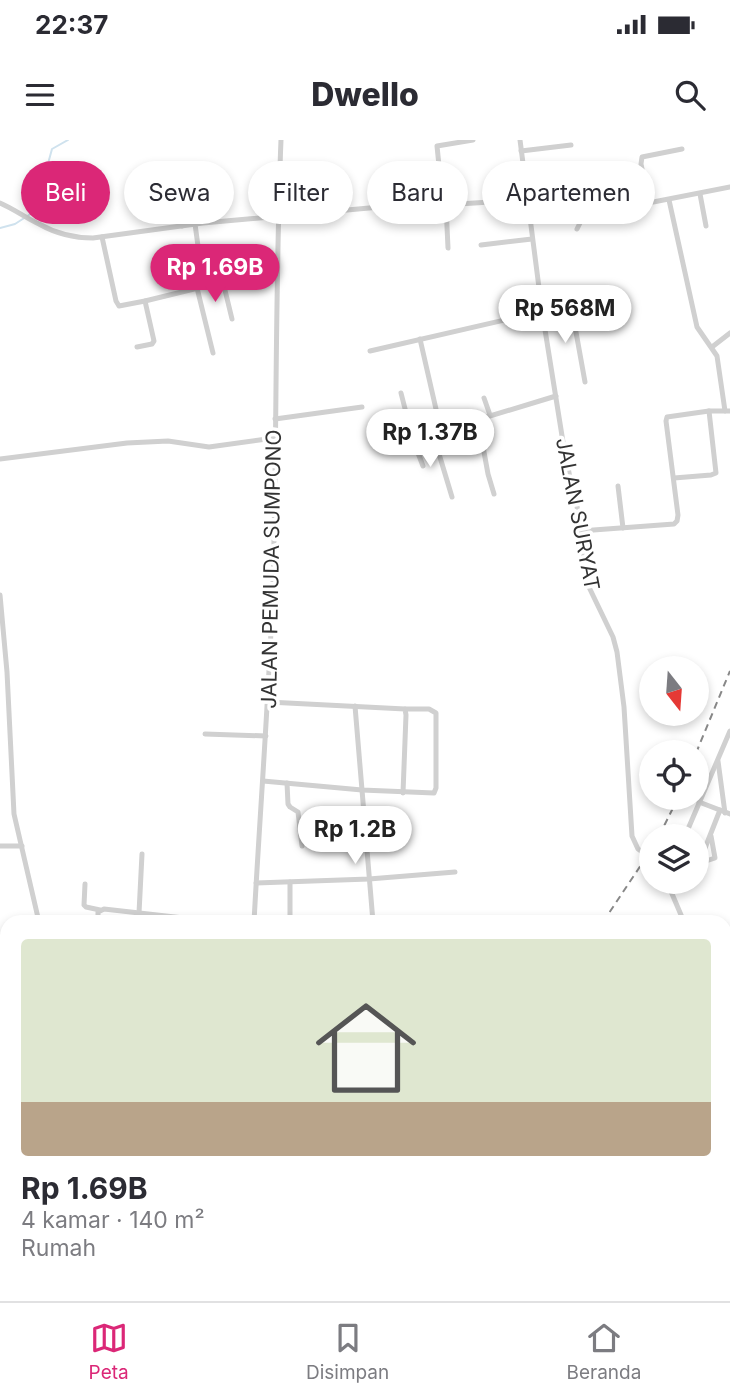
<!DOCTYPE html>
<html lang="id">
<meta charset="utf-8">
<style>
:root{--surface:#fff;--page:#f2f2f3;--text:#2b2b33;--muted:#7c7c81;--line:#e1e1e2;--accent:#db2777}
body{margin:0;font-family:Inter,sans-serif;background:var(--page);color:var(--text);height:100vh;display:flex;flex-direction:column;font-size:26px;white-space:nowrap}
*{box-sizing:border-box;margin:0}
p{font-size:23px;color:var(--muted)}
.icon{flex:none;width:38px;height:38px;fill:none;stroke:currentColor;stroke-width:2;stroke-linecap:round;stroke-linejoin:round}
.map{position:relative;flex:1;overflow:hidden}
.details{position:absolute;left:0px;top:775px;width:732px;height:387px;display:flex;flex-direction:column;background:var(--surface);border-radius:21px 21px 0 0;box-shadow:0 4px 10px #0003}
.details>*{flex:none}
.banner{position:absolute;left:21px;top:21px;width:690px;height:63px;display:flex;gap:14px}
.needle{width:46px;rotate:163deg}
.buttons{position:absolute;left:639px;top:516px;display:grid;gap:14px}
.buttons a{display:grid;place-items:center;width:70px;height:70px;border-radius:50%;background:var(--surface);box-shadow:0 4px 10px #0003;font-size:35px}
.price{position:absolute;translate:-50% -60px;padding:0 16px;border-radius:24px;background:#fff;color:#222;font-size:23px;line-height:46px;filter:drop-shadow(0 2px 4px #0008)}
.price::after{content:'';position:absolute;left:50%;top:42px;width:21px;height:16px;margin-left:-10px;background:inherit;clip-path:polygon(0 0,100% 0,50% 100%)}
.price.selected{background:var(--accent);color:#fff}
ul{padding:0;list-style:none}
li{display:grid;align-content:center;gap:14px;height:371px;padding:0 21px}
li+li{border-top:2px solid var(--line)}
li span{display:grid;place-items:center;height:217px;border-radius:7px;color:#555}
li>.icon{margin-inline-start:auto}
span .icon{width:126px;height:126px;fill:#fffc;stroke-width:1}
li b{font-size:30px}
.chip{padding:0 24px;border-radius:32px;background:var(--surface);box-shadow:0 4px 10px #0003;font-size:24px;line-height:63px}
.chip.selected{background:var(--accent);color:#fff}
.status{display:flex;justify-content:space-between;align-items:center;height:49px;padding:0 35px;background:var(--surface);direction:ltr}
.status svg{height:19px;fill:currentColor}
header{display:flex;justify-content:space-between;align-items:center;height:91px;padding:0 21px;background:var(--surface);font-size:32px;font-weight:800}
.tabs{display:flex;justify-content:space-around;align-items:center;height:98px;border-top:2px solid var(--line);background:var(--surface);font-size:19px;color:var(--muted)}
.tabs a{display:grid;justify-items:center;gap:4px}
.tabs .selected{color:var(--accent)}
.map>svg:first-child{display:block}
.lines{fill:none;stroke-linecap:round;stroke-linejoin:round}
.stream{stroke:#cfe2ee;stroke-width:2}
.street{stroke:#d0d0d0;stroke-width:5}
.highway{stroke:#9a9a9a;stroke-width:10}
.rail{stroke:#888;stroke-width:2;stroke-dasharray:7 5;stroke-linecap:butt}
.labels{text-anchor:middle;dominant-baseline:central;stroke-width:7;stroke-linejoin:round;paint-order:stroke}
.street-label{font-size:21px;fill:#333;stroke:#fff}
</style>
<div class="status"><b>22:37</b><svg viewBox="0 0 49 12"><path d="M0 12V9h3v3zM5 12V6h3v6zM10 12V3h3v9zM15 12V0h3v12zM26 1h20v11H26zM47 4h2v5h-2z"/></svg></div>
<header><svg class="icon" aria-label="menu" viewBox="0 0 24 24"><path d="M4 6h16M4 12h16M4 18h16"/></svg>Dwello<svg class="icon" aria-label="search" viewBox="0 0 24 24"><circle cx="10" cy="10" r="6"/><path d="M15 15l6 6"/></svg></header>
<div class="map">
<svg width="730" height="1161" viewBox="0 0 730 1161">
<rect width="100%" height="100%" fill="#fff"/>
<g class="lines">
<polyline class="stream" points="0,88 15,84 35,71 52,9 68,0"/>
<g class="street">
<polyline points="520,0 542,171 563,302 571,343 575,351 587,443 613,497 617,512 624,567 632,696 638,709 651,718"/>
<polyline points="521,11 571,5"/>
<polyline points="177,26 182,86"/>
<polyline points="523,29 560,26"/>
<polyline points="500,31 523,26"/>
<polyline points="700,54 706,86"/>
<polyline points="669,60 697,187 717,216 725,271"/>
<path d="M0 63C14 69 26 78 39 84 55 93 75 98 93 98L203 83 380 67 443 65 569 57 618 65H638L730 47"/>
<polyline points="649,63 641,24 642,17 682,9"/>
<polyline points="443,65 437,6 473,0"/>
<polyline points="446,65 448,108"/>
<polyline points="195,84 198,106"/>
<polyline points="577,89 581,81 581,58"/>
<polyline points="102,97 116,161 119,166 145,161 276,129"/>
<polyline points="481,105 532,99"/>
<polyline points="223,142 232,179"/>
<polyline points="197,148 213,213"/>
<polyline points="420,199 441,291"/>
<polyline points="137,207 152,204 154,201 145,161"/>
<polyline points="712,207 730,193"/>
<polyline points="370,211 570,165 572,170 585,242"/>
<polyline points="401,253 413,300 423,326"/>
<polyline points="484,258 490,275"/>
<polyline points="275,279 362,267"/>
<polyline points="478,279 488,334 494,354"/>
<polyline points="433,294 452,357"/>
<polyline points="398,304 556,256"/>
<polyline points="0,319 127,303 168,301 209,307 274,298"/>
<polyline points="674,338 711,335 716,333 709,271"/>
<polyline points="618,346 623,388"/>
<polyline points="580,391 674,384 677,381 678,375 666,281 667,277 709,271 730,271"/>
<polyline points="0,455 7,532 14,674 39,782"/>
<polyline points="268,562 405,569 406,575 403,653"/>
<polyline points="355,566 373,782"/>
<polyline points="205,594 266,596"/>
<polyline points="718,621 725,673"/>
<polyline points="263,641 362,650 434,653 436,648 436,573 429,569 405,569"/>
<polyline points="287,643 288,664 290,667 298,672 302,706"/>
<polyline points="699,662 730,674"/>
<polyline points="685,696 730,591"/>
<polyline points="0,706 22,706"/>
<polyline points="700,723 715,718 711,696"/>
<polyline points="696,731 720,670"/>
<polyline points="290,742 290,782"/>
<polyline points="667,742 684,782"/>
<polyline points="256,743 369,739 455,732"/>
<polyline points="85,744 84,765 86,767 100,770"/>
<polyline points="139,773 142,714"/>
<polyline points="98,782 98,772 104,769 219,782"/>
<path d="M254 782C260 670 269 557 273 444 277 296 275 148 281 0"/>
<polyline points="0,818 7,816"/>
<polyline points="724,967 730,966"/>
<polyline points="724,1015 730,1015"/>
<polyline points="724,1072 730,1071"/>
<polyline points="724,1152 730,1152"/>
<polyline points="21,1155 21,1161"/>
<polyline points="154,1155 203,1161"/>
<polyline points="425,1155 443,1161"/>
<polyline points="494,1155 513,1159"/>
<polyline points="216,1161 217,1155"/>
<polyline points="311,1161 313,1155"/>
<polyline points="650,1161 702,1155"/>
</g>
<g class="highway">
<polyline points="724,859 730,853"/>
<polyline points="452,1161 457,1155"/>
</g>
<g class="rail">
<polyline points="696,613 730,531"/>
<polyline points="659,696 678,658"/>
<polyline points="603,782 651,710"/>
<polyline points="318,1161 321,1155"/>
</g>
</g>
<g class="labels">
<g class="street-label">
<text transform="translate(578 374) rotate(79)">JALAN SURYAT</text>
<text transform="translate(271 429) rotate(-89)">JALAN PEMUDA SUMPONO</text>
</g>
</g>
</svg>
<div class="buttons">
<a><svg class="needle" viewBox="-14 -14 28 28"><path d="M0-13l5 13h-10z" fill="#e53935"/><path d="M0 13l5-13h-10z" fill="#7c7c81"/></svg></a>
<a><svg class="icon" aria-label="locate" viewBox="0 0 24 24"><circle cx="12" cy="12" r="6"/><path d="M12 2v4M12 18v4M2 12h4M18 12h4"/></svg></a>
<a><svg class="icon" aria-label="layers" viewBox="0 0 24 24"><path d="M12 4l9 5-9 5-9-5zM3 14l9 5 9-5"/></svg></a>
</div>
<b class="price selected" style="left:215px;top:164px">Rp 1.69B</b>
<b class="price" style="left:565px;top:205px">Rp 568M</b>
<b class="price" style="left:430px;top:329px">Rp 1.37B</b>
<b class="price" style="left:355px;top:726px">Rp 1.2B</b>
<div class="banner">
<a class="chip selected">Beli</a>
<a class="chip">Sewa</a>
<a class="chip">Filter</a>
<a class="chip">Baru</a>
<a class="chip">Apartemen</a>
</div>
<section class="details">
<ul>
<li><span style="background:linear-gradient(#dfe7d0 75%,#b9a48a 0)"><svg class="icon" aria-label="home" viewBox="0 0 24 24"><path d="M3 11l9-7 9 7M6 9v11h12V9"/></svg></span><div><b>Rp 1.69B</b><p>4 kamar · 140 m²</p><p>Rumah</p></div></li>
</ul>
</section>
</div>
<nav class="tabs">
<a class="selected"><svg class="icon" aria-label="map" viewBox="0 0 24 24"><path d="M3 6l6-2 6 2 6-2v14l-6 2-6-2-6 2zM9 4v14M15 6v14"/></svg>Peta</a>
<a><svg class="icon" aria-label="saved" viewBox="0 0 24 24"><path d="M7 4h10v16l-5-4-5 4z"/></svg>Disimpan</a>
<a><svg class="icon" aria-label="home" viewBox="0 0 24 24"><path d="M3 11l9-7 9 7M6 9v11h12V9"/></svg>Beranda</a>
</nav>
